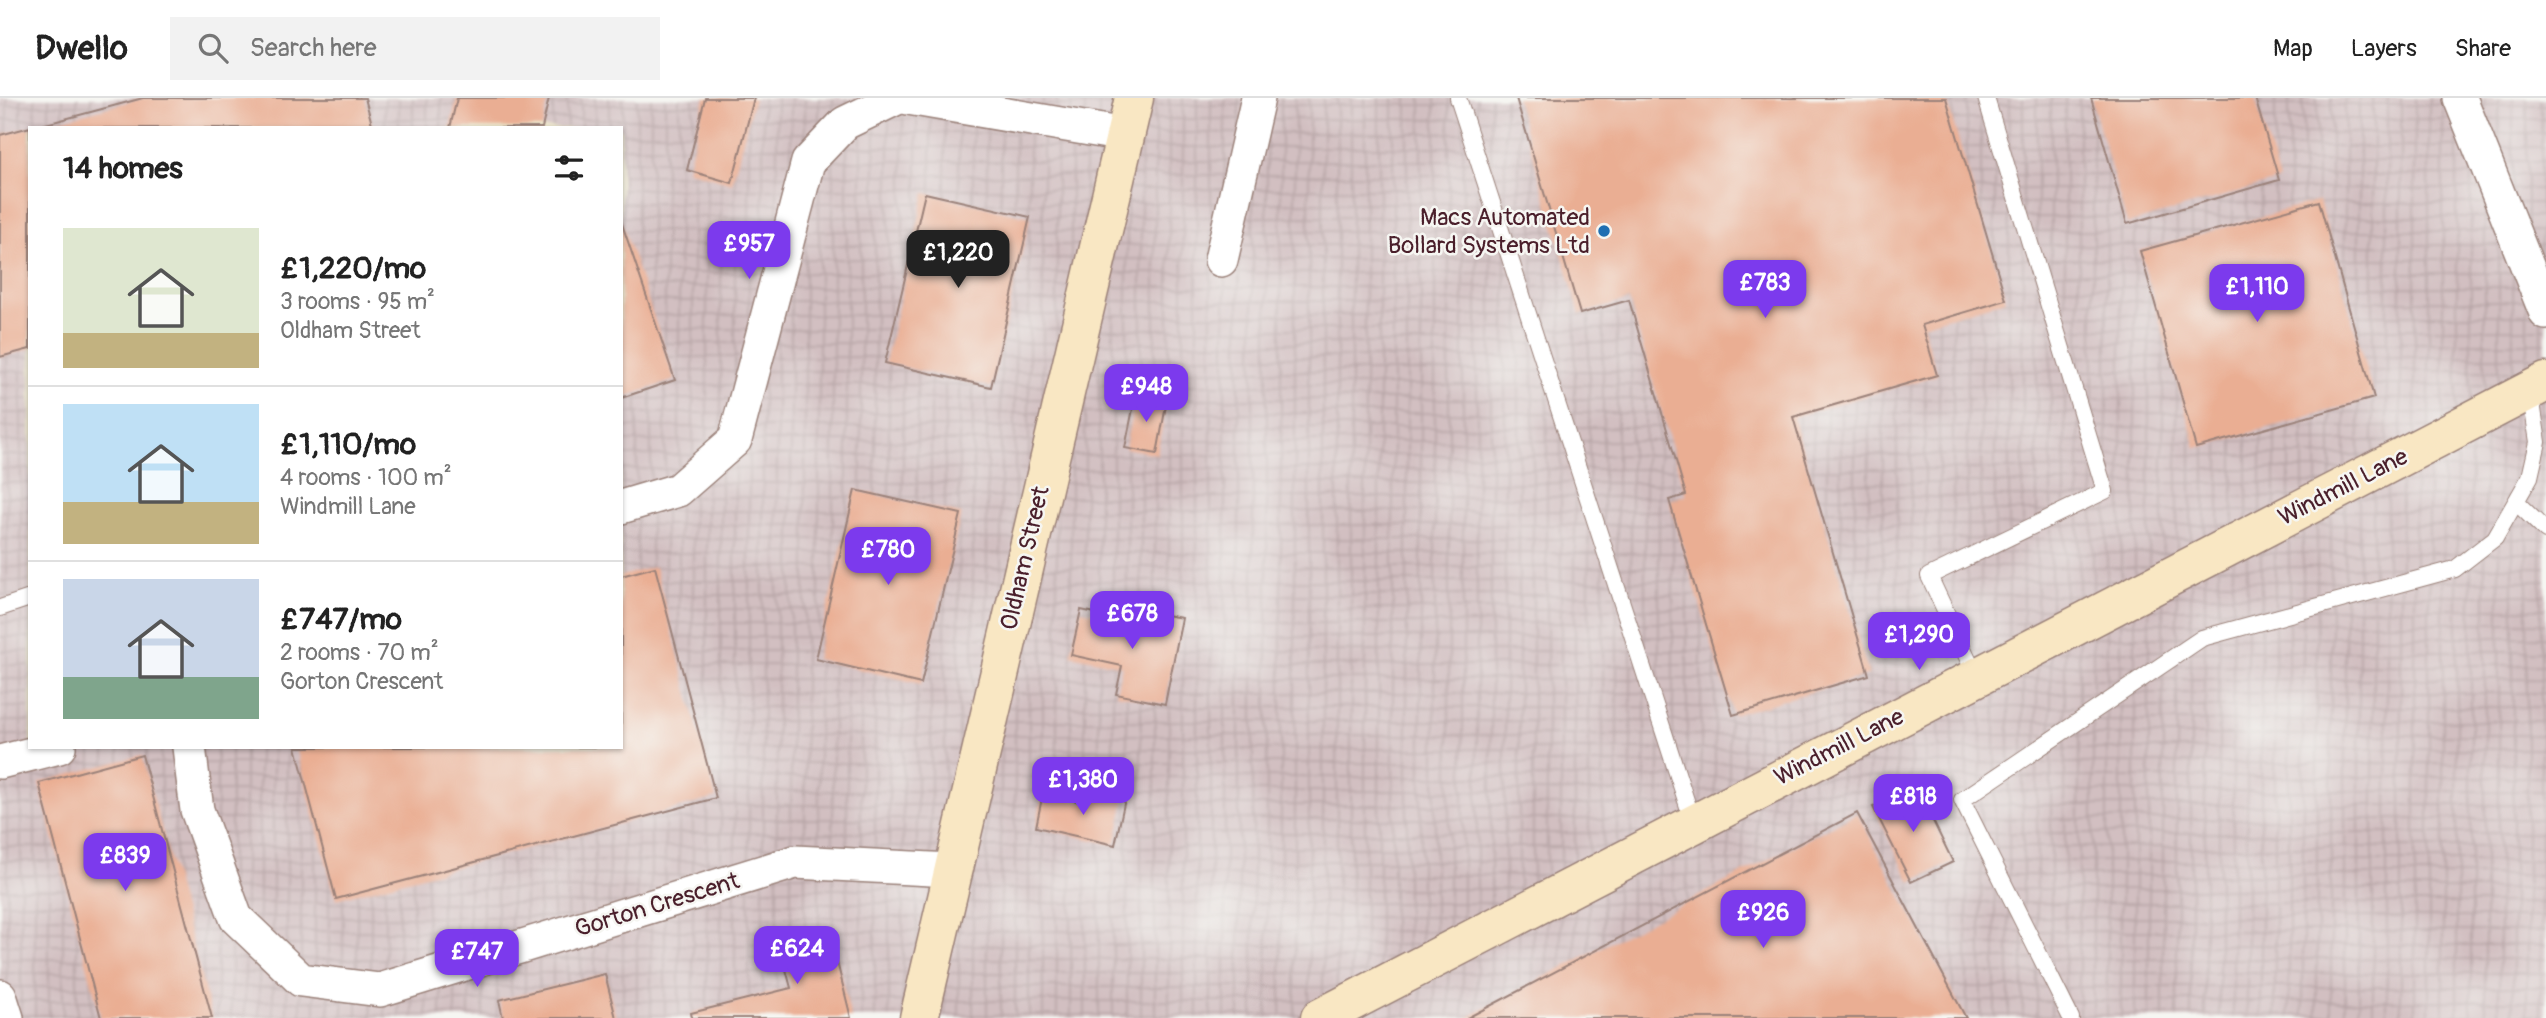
<!DOCTYPE html>
<meta charset="utf-8">
<style>
:root{--surface:#fff;--page:#f2f2f2;--text:#222;--muted:#767676;--line:#e0e0e0;--accent:#7c3aed}
body{margin:0;font-family:Pangolin,sans-serif;background:var(--page);color:var(--text);height:100vh;display:flex;flex-direction:column;font-size:26px;white-space:nowrap}
*{box-sizing:border-box;margin:0}
p{font-size:23px;color:var(--muted)}
.icon{flex:none;width:38px;height:38px;fill:none;stroke:currentColor;stroke-width:2;stroke-linecap:round;stroke-linejoin:round}
.map{position:relative;flex:1;overflow:hidden}
.details{position:absolute;left:28px;top:28px;width:595px;height:623px;display:flex;flex-direction:column;background:var(--surface);border-radius:0px;box-shadow:0 2px 5px #0004}
.details>*{flex:none}
.price{position:absolute;translate:-50% -60px;padding:0 16px;border-radius:14px;background:var(--accent);color:#fff;font-size:23px;line-height:46px;filter:drop-shadow(0 2px 4px #0008)}
.price::after{content:'';position:absolute;left:50%;top:42px;width:21px;height:16px;margin-left:-10px;background:inherit;clip-path:polygon(0 0,100% 0,50% 100%)}
.price.active{background:#222;color:#fff}
ul{padding:0;list-style:none}
li{display:flex;align-items:center;gap:21px;height:175px;padding:0 35px}
li+li{border-top:2px solid var(--line)}
li span{display:grid;place-items:center;flex:none;width:196px;height:140px;border-radius:0px;color:#555}
li>.icon{margin-inline-start:auto}
span .icon{width:84px;height:84px;fill:#fffc;stroke-width:1}
li b{font-size:30px}
h2{display:flex;justify-content:space-between;align-items:center;height:84px;padding:0 35px;font-size:30px}
header{display:flex;align-items:center;gap:42px;box-sizing:border-box;height:98px;padding:0 35px;background:var(--surface);border-bottom:2px solid var(--line)}
header strong{font-size:33px}
nav{display:flex;gap:38px;margin-inline-start:auto;font-size:24px}
.search{width:490px;height:63px;background:var(--page);display:flex;align-items:center;gap:18px;box-sizing:border-box;padding:0 24px;border-radius:0px;color:var(--muted);font-size:26px}
.map>svg:first-child{display:block}
.industrial{fill:url(#industrial-grid);fill-rule:evenodd}
.building{fill:#eaae93}
.lines{fill:none;stroke-linecap:round;stroke-linejoin:round}
.lane-casing{stroke:#9b827a;stroke-width:18}
.street-casing{stroke:#9b827a;stroke-width:36}
.secondary-casing{stroke:#9b827a;stroke-width:41}
.lane{stroke:#fff;stroke-width:16}
.street{stroke:#fff;stroke-width:33}
.secondary{stroke:#f9e7c3;stroke-width:38}
.poi-dot{fill:#1f6fb2;stroke:#f6f6f2;stroke-width:2.5}
.labels{text-anchor:middle;dominant-baseline:central;stroke-width:5;stroke-linejoin:round;paint-order:stroke}
.poi-label{font-size:24px;fill:#4a1f2b;stroke:#f6f6f2;text-anchor:end}
.street-label{font-size:24px;fill:#4a1f2b;stroke:#f6f6f2}
</style>
<header>
<strong>Dwello</strong>
<div class="search"><svg class="icon" aria-label="search" viewBox="0 0 24 24"><circle cx="10" cy="10" r="6"/><path d="M15 15l6 6"/></svg>Search here</div>
<nav><a>Map</a><a>Layers</a><a>Share</a></nav>
</header>
<div class="map">
<svg width="2546" height="920" viewBox="0 0 2546 920">
<defs>
<pattern id="industrial-grid" width="8" height="8" patternUnits="userSpaceOnUse" patternTransform="scale(1.75)"><rect width="8" height="8" fill="#d2bfc1"/><path d="M0 4h8M4 0v8" fill="none" stroke="#b6a4a6"/></pattern>
</defs>
<rect width="100%" height="100%" fill="#f6f6f2"/>
<filter id="ink" filterUnits="userSpaceOnUse"><feTurbulence type="fractalNoise" baseFrequency=".0143" numOctaves="2"/><feDisplacementMap in="SourceGraphic" scale="14" xChannelSelector="R" yChannelSelector="G"/><feConvolveMatrix kernelMatrix="1 2 1 2 8 2 1 2 1" color-interpolation-filters="sRGB"/></filter>
<filter id="wash" filterUnits="userSpaceOnUse"><feTurbulence type="fractalNoise" baseFrequency=".00686" numOctaves="4" result="noise"/><feDisplacementMap in="SourceGraphic" scale="28" xChannelSelector="R" yChannelSelector="G"/><feGaussianBlur stdDeviation="1.57" result="paint"/><feColorMatrix in="noise" values="0 0 0 0 0 0 0 0 0 0 0 0 0 0 0 0 0 1.4 0 .05"/><feComposite in="paint" operator="in"/></filter>
<g filter="url(#wash)">
<rect width="100%" height="100%" fill="#ece4c8"/>
<path class="industrial" d="M0 0H2546V920H0ZM30 30H621V649H30Z"/>
<g id="blocks">
<g class="building">
<polygon points="143,0 365,0 373,30 31,30"/>
<polygon points="457,0 549,0 542,30 450,30"/>
<polygon points="705,0 754,0 732,85 687,72"/>
<polygon points="1516,0 1946,0 2006,202 1922,227 1937,277 1793,319 1869,577 1733,617 1669,402 1686,397 1629,202 1580,216"/>
<polygon points="2091,0 2255,0 2279,82 2127,126"/>
<polygon points="30,29 30,251 0,259 0,37"/>
<polygon points="925,95 1030,119 991,289 885,265"/>
<polygon points="2319,103 2374,300 2196,350 2140,153"/>
<polygon points="621,123 675,282 621,300"/>
<polygon points="1136,296 1167,302 1157,356 1125,350"/>
<polygon points="855,392 961,416 921,586 816,561"/>
<polygon points="655,469 716,700 336,801 296,649 621,649 621,478"/>
<polygon points="1081,512 1152,527 1155,515 1182,520 1165,606 1116,596 1122,568 1071,557"/>
<polygon points="142,657 212,920 101,920 39,685"/>
<polygon points="1916,688 1953,764 1911,784 1873,709"/>
<polygon points="1088,693 1125,701 1115,747 1036,729 1043,695 1085,705"/>
<polygon points="1857,715 1966,920 1467,920"/>
<polygon points="829,832 851,920 692,920 691,915 791,890 779,845"/>
<polygon points="605,876 616,920 503,920 499,902"/>
</g>
</g>
</g>
<g filter="url(#ink)">
<use href="#blocks" fill-opacity="0" stroke="#9b827a" stroke-width="2"/>
<g class="lines">
<defs>
<g id="lane">
<polyline points="1458,0 1693,724"/>
<polyline points="2517,405 2546,433"/>
<polyline points="0,510 30,500"/>
<polyline points="1976,578 1929,478 2105,393 1986,0"/>
<polyline points="2071,920 1962,702 2202,540 2455,471 2495,440 2530,379 2538,344 2530,292"/>
</g>
<g id="street">
<polyline points="908,0 1125,37"/>
<polyline points="2460,0 2546,215"/>
<polyline points="1221,162 1258,0"/>
<polyline points="621,409 678,392 735,342 808,64 845,25 897,0"/>
<polyline points="189,649 197,712 236,820 301,882 380,892 795,764 951,772"/>
<polyline points="0,664 59,649"/>
<polyline points="0,898 7,920"/>
</g>
<g id="secondary">
<polyline points="919,920 1134,0"/>
<polyline points="1320,920 2546,284"/>
</g>
</defs>
<use href="#lane" class="lane-casing"/>
<use href="#street" class="street-casing"/>
<use href="#secondary" class="secondary-casing"/>
<use href="#lane" class="lane"/>
<use href="#street" class="street"/>
<use href="#secondary" class="secondary"/>
</g>
</g>
<circle class="poi-dot" cx="1604" cy="133" r="7"/>
<g class="labels">
<g class="poi-label">
<text x="1590" y="119">Macs Automated<tspan x="1590" dy="28">Bollard Systems Ltd</tspan></text>
</g>
<g class="street-label">
<text transform="translate(2343 389) rotate(-27)">Windmill Lane</text>
<text transform="translate(1025 460) rotate(-77)">Oldham Street</text>
<text transform="translate(1839 649) rotate(-27)">Windmill Lane</text>
<text transform="translate(657 807) rotate(-17)">Gorton Crescent</text>
</g>
</g>
</svg>
<b class="price" style="left:749px;top:183px">£957</b>
<b class="price active" style="left:958px;top:192px">£1,220</b>
<b class="price" style="left:1765px;top:222px">£783</b>
<b class="price" style="left:2257px;top:226px">£1,110</b>
<b class="price" style="left:1146px;top:326px">£948</b>
<b class="price" style="left:888px;top:489px">£780</b>
<b class="price" style="left:1132px;top:553px">£678</b>
<b class="price" style="left:1919px;top:574px">£1,290</b>
<b class="price" style="left:1083px;top:719px">£1,380</b>
<b class="price" style="left:1913px;top:736px">£818</b>
<b class="price" style="left:125px;top:795px">£839</b>
<b class="price" style="left:1763px;top:852px">£926</b>
<b class="price" style="left:797px;top:888px">£624</b>
<b class="price" style="left:477px;top:891px">£747</b>
<section class="details">
<h2>14 homes<svg class="icon" aria-label="filters" viewBox="0 0 24 24"><path d="M4 7h16M4 17h16"/><circle cx="9" cy="7" r="2"/><circle cx="15" cy="17" r="2"/></svg></h2>
<ul>
<li><span style="background:linear-gradient(#dfe7d0 75%,#c2b280 0)"><svg class="icon" aria-label="home" viewBox="0 0 24 24"><path d="M3 11l9-7 9 7M6 9v11h12V9"/></svg></span><div><b>£1,220/mo</b><p>3 rooms · 95 m²</p><p>Oldham Street</p></div></li>
<li><span style="background:linear-gradient(#bfe0f5 70%,#c2b280 0)"><svg class="icon" aria-label="home" viewBox="0 0 24 24"><path d="M3 11l9-7 9 7M6 9v11h12V9"/></svg></span><div><b>£1,110/mo</b><p>4 rooms · 100 m²</p><p>Windmill Lane</p></div></li>
<li><span style="background:linear-gradient(#c9d6e8 70%,#7fa58c 0)"><svg class="icon" aria-label="home" viewBox="0 0 24 24"><path d="M3 11l9-7 9 7M6 9v11h12V9"/></svg></span><div><b>£747/mo</b><p>2 rooms · 70 m²</p><p>Gorton Crescent</p></div></li>
</ul>
</section>
</div>
